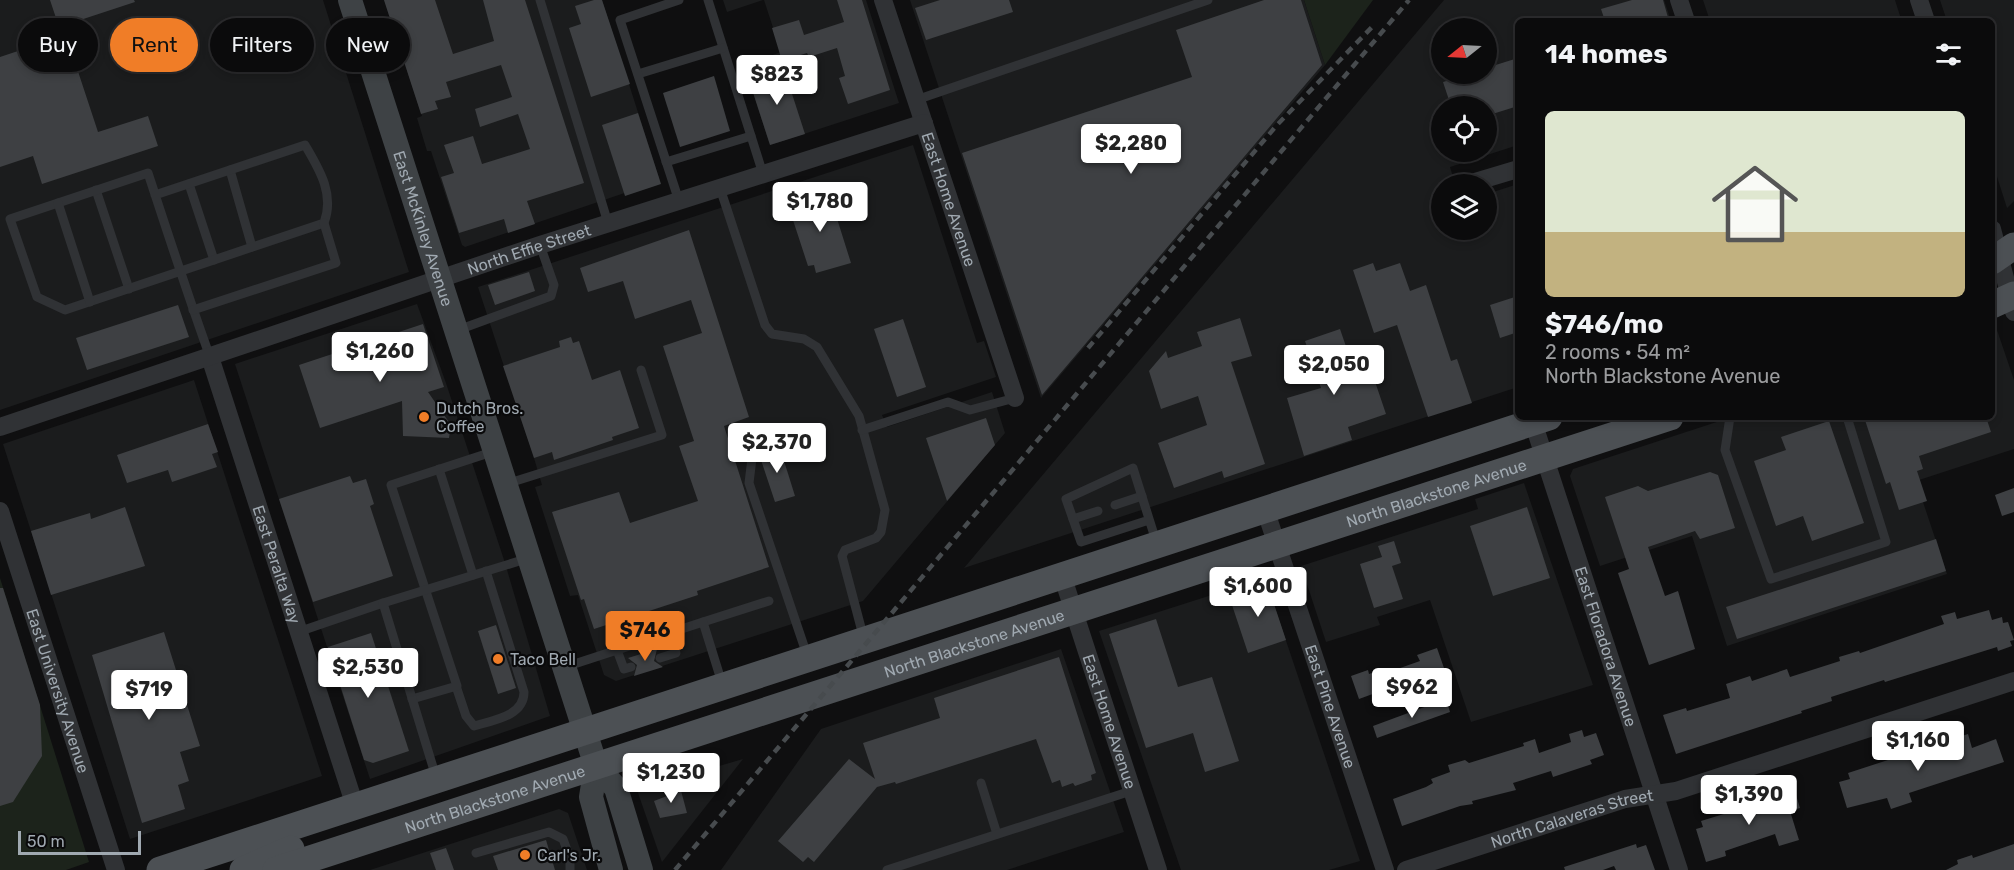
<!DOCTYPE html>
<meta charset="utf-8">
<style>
:root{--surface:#0b0b0c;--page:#19191a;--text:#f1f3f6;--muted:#9a9b9d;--line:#2b2b2d;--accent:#f07d27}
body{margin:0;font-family:Rubik,sans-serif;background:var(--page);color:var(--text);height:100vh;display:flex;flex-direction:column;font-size:22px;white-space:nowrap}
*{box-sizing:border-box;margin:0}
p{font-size:20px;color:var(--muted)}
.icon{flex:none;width:33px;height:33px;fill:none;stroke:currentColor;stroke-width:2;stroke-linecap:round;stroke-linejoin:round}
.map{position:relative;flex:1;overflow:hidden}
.panel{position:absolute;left:1515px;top:18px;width:480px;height:402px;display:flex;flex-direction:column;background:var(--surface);border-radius:9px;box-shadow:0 3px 9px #0003,0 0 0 2px var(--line)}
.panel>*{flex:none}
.guide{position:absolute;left:18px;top:18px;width:570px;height:54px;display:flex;gap:12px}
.needle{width:39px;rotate:252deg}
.fabs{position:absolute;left:1431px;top:18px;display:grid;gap:12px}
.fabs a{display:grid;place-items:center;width:66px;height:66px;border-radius:50%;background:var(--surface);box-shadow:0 3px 9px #0003,0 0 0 2px var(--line);font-size:30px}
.scale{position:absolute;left:18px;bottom:15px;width:123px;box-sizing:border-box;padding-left:6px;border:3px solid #a0a9b1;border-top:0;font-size:16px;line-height:21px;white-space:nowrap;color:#a0a9b1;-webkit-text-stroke:4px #0a0a0b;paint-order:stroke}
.price{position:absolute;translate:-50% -51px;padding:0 14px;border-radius:6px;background:#fff;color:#222;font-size:20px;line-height:39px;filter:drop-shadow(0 2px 3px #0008)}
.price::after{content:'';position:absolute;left:50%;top:36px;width:18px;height:14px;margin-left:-9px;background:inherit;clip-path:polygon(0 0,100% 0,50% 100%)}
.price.selected{background:var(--accent);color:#111}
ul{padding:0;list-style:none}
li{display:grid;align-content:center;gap:12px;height:318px;padding:0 30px}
li span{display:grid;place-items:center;height:186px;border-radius:9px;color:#555}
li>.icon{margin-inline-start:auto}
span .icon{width:108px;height:108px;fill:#fffc;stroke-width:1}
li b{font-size:26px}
h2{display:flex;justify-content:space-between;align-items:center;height:72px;padding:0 30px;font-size:26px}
.pill{padding:0 21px;border-radius:27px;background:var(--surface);box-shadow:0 3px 9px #0003,0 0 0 2px var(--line);font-size:21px;line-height:54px}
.pill.selected{background:var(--accent);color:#111}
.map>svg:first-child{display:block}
.built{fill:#1b1c1d;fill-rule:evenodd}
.green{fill:#1c231b}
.building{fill:#3e4043}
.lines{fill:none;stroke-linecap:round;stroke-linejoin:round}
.service{stroke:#303235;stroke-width:9}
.minor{stroke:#303235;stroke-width:18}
.secondary{stroke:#3e4245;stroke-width:24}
.primary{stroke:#4c5054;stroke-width:27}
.rail{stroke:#474b4e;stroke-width:4.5;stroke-dasharray:8 6;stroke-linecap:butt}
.poi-dot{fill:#f07d27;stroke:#0a0a0b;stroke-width:2}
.labels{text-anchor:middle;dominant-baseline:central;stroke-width:4.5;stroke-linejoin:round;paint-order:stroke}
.street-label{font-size:16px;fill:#a0a9b1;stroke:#0a0a0b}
.poi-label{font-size:16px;fill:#a0a9b1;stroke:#0a0a0b;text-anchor:start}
</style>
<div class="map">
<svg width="2014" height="870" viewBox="0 0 2014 870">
<rect width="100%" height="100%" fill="#0f0f10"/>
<g class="built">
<polygon points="0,0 323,0 409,272 0,410"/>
<polygon points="384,0 602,0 660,181 465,247 462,245 431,151 427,151 417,118 422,116"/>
<polygon points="723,0 763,0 727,12"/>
<polygon points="764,0 866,0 899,103 770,145 744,65 781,52"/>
<polygon points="910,0 1304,0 1325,65 1041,398"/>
<path d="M1444 0H1664L1671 21H1518V145L1450 167 1455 184H1442V230H1486L1487 194 1518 184V387L964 568ZM1442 28H1486V74H1442ZM1442 106H1486V152H1442Z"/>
<polygon points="1703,0 1895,0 1901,19 1900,21 1710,21"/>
<polygon points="1940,0 2014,0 2014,201 2007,208 1992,161 1992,21 1947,21"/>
<polygon points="913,145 977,343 984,341 996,377 882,415 887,427 992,392 1005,433 863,601 616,681 604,675 578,595 570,596 535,487 542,485 534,458 478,287"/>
<polygon points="417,304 446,383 505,563 550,716 370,779 235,364"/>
<polygon points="1997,330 2014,380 2014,449 1916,481 1947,574 1727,646 1692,536 1600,566 1570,476 1573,469 1732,417 1992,417 1992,332"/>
<polygon points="194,380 322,776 130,839 3,444"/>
<polygon points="1524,483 1593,685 1471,722 1430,600 1377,617 1380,625 1326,642 1301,566 1478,509 1475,499"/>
<polygon points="1265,578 1360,861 1329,870 1181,870 1099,631"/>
<polygon points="1061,649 1124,832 1007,870 721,870 821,729"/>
<polygon points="743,759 662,862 637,790"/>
<polygon points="559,809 568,813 587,870 370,870"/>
</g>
<g class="green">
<polygon points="1304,0 1373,0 1325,65"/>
<polygon points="0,578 89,862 66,870 0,870"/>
</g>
<g class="building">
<polygon points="50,0 134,0 135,2 59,27"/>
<polygon points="384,0 435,0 453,54 494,41 483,0 525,0 584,183 527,201 535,224 508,233 504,219 459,233 441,177 454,173 444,145 473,136 482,164 530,149 518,114 480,127 475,109 512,97 501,65 446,82 451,97 435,101 438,109 421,114"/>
<polygon points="594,0 602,0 630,84 591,97 569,28 581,24 575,6"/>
<polygon points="837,0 862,0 890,90 848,104 839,78 845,76 837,48 809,57 807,53 782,61 772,28 799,20 804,35 844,22"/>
<polygon points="940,0 1009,0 1013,12 926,40 915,8"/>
<polygon points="1264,0 1301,0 1322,65 1042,395 962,153 1192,77 1176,30"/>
<polygon points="1632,0 1663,0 1669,21 1605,21 1601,9"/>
<polygon points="66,35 98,132 148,116 158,146 42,184 33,156 0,167 0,57"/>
<polygon points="1518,58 1518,106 1486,116 1486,106 1451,106 1443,82 1470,74 1486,74 1486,68"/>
<polygon points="783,66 805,134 770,145 748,77"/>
<polygon points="714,76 730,131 680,147 663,93"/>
<polygon points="638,113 661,184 625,196 602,125"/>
<polygon points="828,190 851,263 816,273 814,265 808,266 792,217 797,216 793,202"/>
<polygon points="689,230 749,417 724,426 769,567 697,591 698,595 594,629 584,599 581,600 552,512 619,492 630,523 698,501 679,446 694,441 663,346 702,333 691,300 635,319 623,281 588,292 580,268"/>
<polygon points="1373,263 1376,271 1400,263 1410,291 1426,285 1451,361 1457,359 1472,403 1428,417 1397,325 1374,333 1353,270"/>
<polygon points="529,272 535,291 495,305 488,285"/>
<polygon points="1518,296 1518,332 1500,338 1490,305"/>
<polygon points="178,305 189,337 87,370 76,338"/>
<polygon points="1240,318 1252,356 1231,362 1265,464 1224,478 1222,471 1174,488 1158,443 1207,425 1198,396 1161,409 1149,371 1166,351 1168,358 1202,346 1197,332"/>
<polygon points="903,319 926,387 897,397 874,329"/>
<polygon points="423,324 444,387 428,392 451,425 449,438 403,436 402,401 320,428 299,365"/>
<polygon points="1340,329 1352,364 1367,358 1386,414 1348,427 1352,440 1304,456 1287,398 1321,388 1305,341"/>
<polygon points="571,337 573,343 579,341 592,380 620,370 639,428 612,437 613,440 554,460 552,452 534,458 503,366 560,347 559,341"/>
<polygon points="1864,417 1947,417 1948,421 1962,417 1986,417 1991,432 1919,456 1923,469 1917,471 1927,501 1899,510 1890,482 1886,484"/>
<polygon points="986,418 995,445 947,501 926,438"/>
<polygon points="1829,421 1864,523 1812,541 1803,516 1776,526 1754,461 1786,450 1781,437"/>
<polygon points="208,424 218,452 212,454 217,467 172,482 168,470 127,483 117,455"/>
<polygon points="779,445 795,496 775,502 759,454"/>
<polygon points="1710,472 1718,475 1735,528 1700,539 1695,531 1648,547 1665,596 1678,591 1695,649 1649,665 1618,573 1629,569 1605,497 1638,486 1648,491"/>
<polygon points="350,476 353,483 366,479 374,504 370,506 393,576 313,602 279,499"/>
<polygon points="2014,488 2014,512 2002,516 1995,495"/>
<polygon points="125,507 145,566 51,595 31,531 90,513 91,519"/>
<polygon points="1527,507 1550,578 1493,596 1470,526"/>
<polygon points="1936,539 1946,571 1737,639 1726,607"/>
<polygon points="1394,541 1401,563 1392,566 1403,599 1374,608 1360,564 1382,557 1378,546"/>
<polygon points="1267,583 1286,640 1248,653 1229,596"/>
<polygon points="0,588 3,588 40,705 42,756 13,802 0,806"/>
<polygon points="1989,610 1992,620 2002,617 2003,623 2008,622 2014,640 2010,641 2012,646 1998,651 1997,647 1885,682 1884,680 1831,697 1832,701 1801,711 1802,713 1676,754 1663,715 1686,708 1687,711 1730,698 1726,684 1750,676 1752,681 1787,669 1790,677 1840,661 1839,657 1859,651 1860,653 1944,624 1941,616 1955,612 1957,619"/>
<polygon points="1156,619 1178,687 1212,677 1239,761 1205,772 1193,733 1146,748 1109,634"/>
<polygon points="496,625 516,688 498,694 478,631"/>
<polygon points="164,632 200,746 180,752 189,781 178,785 185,809 142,823 92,655"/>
<polygon points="371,633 409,751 373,763 364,760 328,647"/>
<polygon points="1437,648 1444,668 1359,699 1351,676 1368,670 1369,674 1383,669 1386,673 1420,661 1417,655"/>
<polygon points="657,649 654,661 663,667 634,676 637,665 628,658"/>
<polygon points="1059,657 1096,773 1091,775 1092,780 1075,786 1073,783 1062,787 1060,780 1052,783 1036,739 896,784 895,782 877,787 814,862 808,857 803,862 778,841 849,759 875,779 863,743 940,718 934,698"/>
<polygon points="1446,699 1450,712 1377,738 1373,726"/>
<polygon points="1582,730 1584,737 1596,733 1604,755 1590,760 1592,764 1553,777 1551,771 1513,783 1516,790 1472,801 1473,804 1460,806 1402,826 1393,799 1426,787 1433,783 1431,779 1450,772 1448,765 1465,760 1469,763 1524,746 1523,743 1535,739 1539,753 1571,742 1569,734"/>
<polygon points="1968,734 1972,748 1996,739 2004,762 1909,793 1912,802 1891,809 1887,798 1847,808 1839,782 1850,779 1848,773"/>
<polygon points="680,787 687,813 660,818 654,801 667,796 666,791"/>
<polygon points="1795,792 1800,808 1790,811 1799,840 1779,846 1775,834 1725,851 1726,856 1706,862 1696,829 1703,827 1701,821"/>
<polygon points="546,840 555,870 498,870 493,856"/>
<polygon points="1636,844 1637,848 1646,845 1655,870 1616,870 1614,866 1603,870 1565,870 1564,867"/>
<polygon points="2014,844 2014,870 1946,870 1958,864 1957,860 1972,855 1973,858"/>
<polygon points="446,848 454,870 436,870 430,853"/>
</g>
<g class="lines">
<g class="service">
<polyline points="540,0 608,223"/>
<polyline points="708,0 763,174"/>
<polyline points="638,74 723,48"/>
<polyline points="916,100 1208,0"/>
<polyline points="666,162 751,136"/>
<polyline points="230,170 252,247"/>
<polyline points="189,184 214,260"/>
<polyline points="720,188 765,325 772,334 804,339 817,347 859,416 885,510 881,532 876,538 845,550 842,556 864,639"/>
<polyline points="96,190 129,289"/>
<path d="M155 195 305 145C319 169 335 194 324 223L65 310 37 297 10 219 148 173C168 234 188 296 210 357"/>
<polyline points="679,201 620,20 679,0"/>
<polyline points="58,203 90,302"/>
<polyline points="193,310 336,263 324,223"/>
<polyline points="458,330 551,296 554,285 540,245"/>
<polyline points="1730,417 1725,450 1771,579 1886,542 1847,417"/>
<polyline points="862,430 948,402 970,410 1015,398"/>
<polyline points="753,450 749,483 807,655"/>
<polyline points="439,469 473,575"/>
<polyline points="506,484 662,435 641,370"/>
<polyline points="1115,505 1142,496"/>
<polyline points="1073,519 1098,511"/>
<polyline points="1149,520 1081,542 1066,499 1133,468 1156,541"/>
<polyline points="703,622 769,601"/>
<polyline points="298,632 383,603"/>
<polyline points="617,650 624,669 631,667"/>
<polyline points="660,658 676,653 669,633"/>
<polyline points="565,667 703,622 722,683"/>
<path d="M456 686 466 716 474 726C494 720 524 716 524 692L486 571"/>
<polyline points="412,699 457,686 391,485 495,451"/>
<polyline points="436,777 383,603 529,558"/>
<polyline points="981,783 997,834"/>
<polyline points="476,853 549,832 563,839 570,858 570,870"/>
<polyline points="887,870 1131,791"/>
</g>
<g class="minor">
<path id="s1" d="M883 0 1015 398"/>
<polyline points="1679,0 1686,21"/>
<polyline points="1919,0 1926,21"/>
<polyline points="1468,184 1518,169"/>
<polyline points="1992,229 2014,312"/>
<path id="s2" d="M210 357 355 806"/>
<path id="s3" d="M1533 422 1679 870"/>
<path id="s4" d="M0 427 540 245 924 123"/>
<path id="s5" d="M1265 509 1385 870"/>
<path id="s6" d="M0 511 116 870"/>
<path id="s7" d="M1062 575 1158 870"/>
<path id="s8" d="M1406 870 1625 799 1676 791 2014 681"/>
</g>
<g class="secondary">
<path id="s9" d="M350 0 596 766 591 797 611 870"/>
<polyline points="596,766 616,788 641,870"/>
</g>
<g class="primary">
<polyline points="1992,261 2014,246"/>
<polyline points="1992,305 2014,295"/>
<polyline points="160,870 1549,417"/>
<polyline points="243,870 291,849"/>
<path id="s10" d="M276 870 1670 417"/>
</g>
<g class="rail">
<polyline points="1088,348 1277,125 1372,27"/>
<polyline points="675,870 1409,0"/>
</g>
</g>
<g class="poi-dot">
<circle cx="424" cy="417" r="6"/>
<circle cx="498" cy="659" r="6"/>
<circle cx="525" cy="855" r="6"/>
</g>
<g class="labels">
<g class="street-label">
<text stroke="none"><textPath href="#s1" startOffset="210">East Home Avenue</textPath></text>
<text stroke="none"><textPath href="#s9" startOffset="240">East McKinley Avenue</textPath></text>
<text stroke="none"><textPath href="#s4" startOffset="558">North Effie Street</textPath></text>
<text stroke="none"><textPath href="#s10" startOffset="1220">North Blackstone Avenue</textPath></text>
<text stroke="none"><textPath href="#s2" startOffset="218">East Peralta Way</textPath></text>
<text stroke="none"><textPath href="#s10" startOffset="734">North Blackstone Avenue</textPath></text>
<text stroke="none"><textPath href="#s3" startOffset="236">East Floradora Avenue</textPath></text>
<text stroke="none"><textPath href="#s6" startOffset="189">East University Avenue</textPath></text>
<text stroke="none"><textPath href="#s5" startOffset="208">East Pine Avenue</textPath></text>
<text stroke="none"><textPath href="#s7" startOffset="154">East Home Avenue</textPath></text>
<text stroke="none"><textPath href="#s10" startOffset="230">North Blackstone Avenue</textPath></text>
<text stroke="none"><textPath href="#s8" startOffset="174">North Calaveras Street</textPath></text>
</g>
<g class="poi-label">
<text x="436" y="408">Dutch Bros.<tspan x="436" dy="18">Coffee</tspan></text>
<text x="510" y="659">Taco Bell</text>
<text x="537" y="855">Carl's Jr.</text>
</g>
</g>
</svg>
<div class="fabs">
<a><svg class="needle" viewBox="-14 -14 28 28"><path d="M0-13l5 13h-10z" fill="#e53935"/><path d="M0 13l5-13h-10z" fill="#9a9b9d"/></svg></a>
<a><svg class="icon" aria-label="locate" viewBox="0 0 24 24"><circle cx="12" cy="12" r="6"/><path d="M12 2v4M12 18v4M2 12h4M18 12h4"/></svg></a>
<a><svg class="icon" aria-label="layers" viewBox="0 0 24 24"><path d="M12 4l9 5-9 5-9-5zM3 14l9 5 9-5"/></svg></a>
</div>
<div class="scale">50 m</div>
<b class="price" style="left:777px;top:106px">$823</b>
<b class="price" style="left:1131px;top:175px">$2,280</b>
<b class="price" style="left:820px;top:233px">$1,780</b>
<b class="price" style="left:380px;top:383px">$1,260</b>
<b class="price" style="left:1334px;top:396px">$2,050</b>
<b class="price" style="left:777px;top:474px">$2,370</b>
<b class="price" style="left:1258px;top:618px">$1,600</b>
<b class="price selected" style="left:645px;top:662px">$746</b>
<b class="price" style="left:368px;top:699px">$2,530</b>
<b class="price" style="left:1412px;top:719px">$962</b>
<b class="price" style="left:149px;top:721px">$719</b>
<b class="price" style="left:1918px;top:772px">$1,160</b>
<b class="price" style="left:671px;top:804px">$1,230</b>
<b class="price" style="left:1749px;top:826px">$1,390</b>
<div class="guide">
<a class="pill">Buy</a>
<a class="pill selected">Rent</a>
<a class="pill">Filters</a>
<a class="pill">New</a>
</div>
<section class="panel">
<h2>14 homes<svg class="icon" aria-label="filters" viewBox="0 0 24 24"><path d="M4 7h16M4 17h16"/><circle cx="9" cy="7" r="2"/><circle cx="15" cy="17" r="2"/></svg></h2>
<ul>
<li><span style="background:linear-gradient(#dfe7d0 65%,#c2b280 0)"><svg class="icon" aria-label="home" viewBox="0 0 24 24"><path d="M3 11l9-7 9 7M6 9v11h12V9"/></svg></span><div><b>$746/mo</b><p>2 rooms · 54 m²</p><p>North Blackstone Avenue</p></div></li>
</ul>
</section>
</div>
